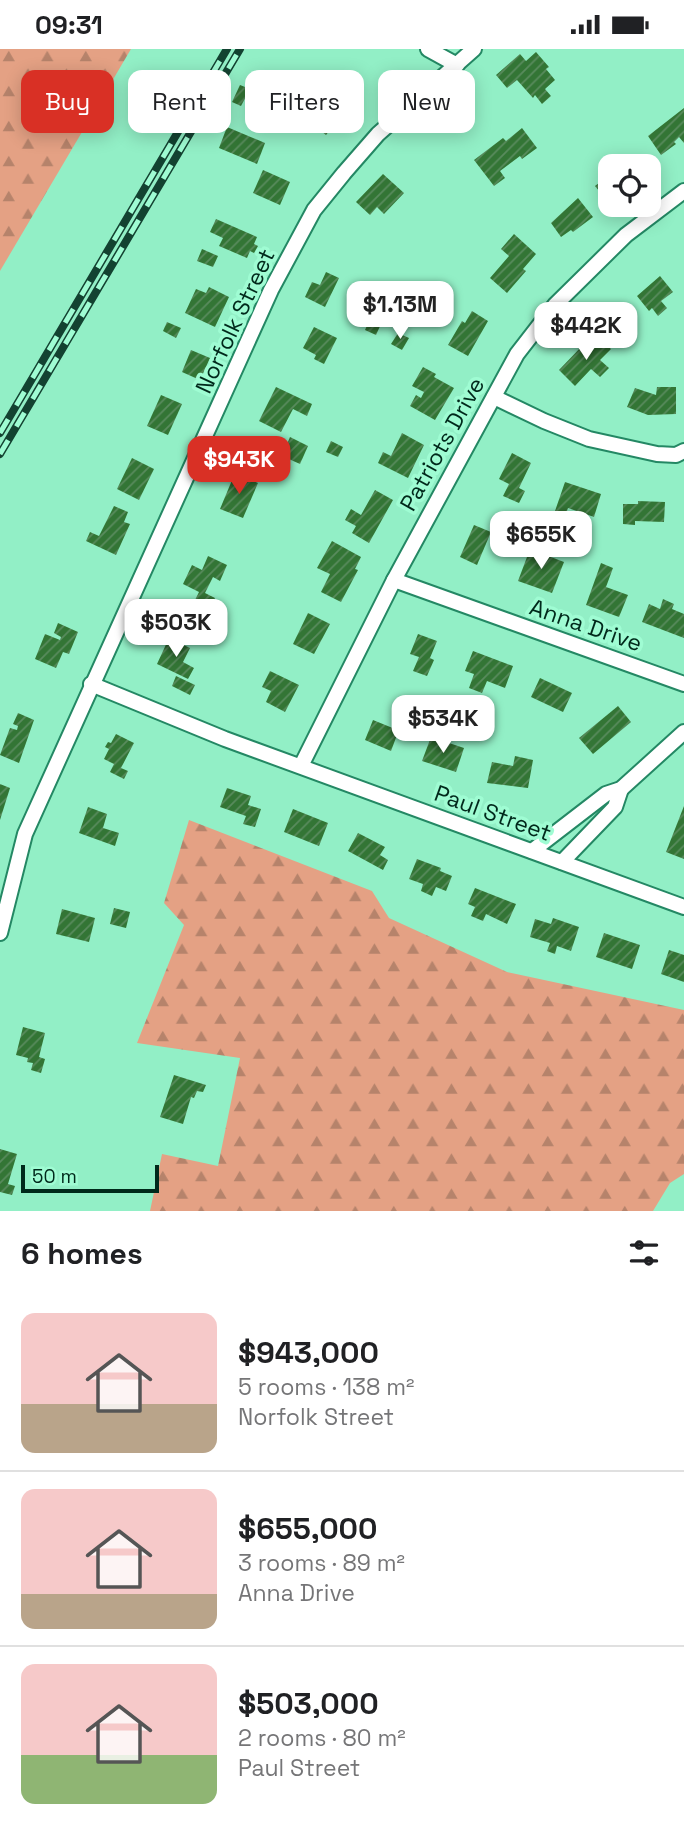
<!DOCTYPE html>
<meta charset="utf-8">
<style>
:root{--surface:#fff;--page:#f6f6f6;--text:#202124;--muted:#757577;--line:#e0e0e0;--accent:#d93025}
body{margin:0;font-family:"Space Grotesk",sans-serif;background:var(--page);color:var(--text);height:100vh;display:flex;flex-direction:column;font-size:26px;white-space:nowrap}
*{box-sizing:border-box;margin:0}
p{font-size:23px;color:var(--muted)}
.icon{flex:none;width:38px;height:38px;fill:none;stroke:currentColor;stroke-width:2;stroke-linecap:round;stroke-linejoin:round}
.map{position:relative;height:1162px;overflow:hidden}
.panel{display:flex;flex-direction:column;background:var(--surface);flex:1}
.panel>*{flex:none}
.hud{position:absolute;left:21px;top:21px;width:642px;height:63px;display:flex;gap:14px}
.buttons{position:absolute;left:598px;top:105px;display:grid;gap:14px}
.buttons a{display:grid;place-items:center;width:63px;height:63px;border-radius:14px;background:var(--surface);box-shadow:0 4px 18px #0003;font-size:35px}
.scale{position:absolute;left:21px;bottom:18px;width:138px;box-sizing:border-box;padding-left:7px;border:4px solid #00291b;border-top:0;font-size:19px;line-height:24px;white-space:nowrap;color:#00291b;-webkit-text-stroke:5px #9ffcd3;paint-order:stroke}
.price{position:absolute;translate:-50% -60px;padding:0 16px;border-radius:14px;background:#fff;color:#222;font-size:23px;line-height:46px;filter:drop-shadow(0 2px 4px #0008)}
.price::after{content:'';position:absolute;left:50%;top:42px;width:21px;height:16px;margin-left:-10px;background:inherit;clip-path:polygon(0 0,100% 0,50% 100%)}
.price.selected{background:var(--accent);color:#fff}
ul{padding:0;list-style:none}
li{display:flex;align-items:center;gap:21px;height:175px;padding:0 21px}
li+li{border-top:2px solid var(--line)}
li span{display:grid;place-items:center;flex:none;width:196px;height:140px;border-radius:14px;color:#555}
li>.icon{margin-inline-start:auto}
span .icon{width:84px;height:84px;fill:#fffc;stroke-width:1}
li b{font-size:30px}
h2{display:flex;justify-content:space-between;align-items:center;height:84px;padding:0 21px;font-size:30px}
.chip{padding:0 24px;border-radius:14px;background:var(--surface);box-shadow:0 4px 18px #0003;font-size:24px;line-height:63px}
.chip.selected{background:var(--accent);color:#fff}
.status{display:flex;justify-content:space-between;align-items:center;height:49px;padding:0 35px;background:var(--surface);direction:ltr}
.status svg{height:19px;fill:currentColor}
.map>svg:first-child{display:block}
.forest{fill:url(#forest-firs)}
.building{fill:url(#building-hatch)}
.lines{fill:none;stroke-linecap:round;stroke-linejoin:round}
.street-casing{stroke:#248864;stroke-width:18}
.street{stroke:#fff;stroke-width:14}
.rail-casing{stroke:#134231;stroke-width:8}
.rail{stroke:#9ffcd3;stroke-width:5;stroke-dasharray:16;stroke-linecap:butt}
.labels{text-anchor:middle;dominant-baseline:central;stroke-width:7;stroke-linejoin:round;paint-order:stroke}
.street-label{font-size:23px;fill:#00291b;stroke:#9ffcd3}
</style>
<div class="status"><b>09:31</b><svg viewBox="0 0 49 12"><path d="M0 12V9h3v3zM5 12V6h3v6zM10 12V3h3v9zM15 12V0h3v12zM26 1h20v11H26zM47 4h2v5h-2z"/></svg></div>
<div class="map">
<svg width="684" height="1162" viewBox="0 0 684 1162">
<defs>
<pattern id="forest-firs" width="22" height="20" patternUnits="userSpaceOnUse" patternTransform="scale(1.75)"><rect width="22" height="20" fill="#e4a184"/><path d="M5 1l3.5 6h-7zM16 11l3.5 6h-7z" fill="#b6836b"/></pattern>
<pattern id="building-hatch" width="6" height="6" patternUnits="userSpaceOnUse" patternTransform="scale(1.75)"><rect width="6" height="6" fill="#337535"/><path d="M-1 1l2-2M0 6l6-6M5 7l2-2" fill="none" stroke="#598b5d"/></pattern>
</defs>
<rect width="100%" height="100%" fill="#92efc6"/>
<g class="forest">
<polygon points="0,0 131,0 0,222"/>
<polygon points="189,771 372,842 389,869 507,923 684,961 684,1125 670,1134 653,1162 150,1162 162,1105 218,1117 240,1009 137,994 184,876 164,854"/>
</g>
<g class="building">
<polygon points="536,3 549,18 546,20 555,31 545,40 551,47 542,55 535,46 533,49 517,31 507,39 496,26 520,5 526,12"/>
<polygon points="240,36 250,40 241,57 232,53"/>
<polygon points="332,43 349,57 326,86 301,66 308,57 316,63"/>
<polygon points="684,59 684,94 679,88 674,93 676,95 661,106 648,87"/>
<polygon points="227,78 265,94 257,115 219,99"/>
<polygon points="522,79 537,99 522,110 520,107 500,122 505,129 494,137 474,111 503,89 506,92"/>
<polygon points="263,121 290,133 280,156 253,144"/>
<polygon points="383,125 404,144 384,165 377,158 370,166 356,153"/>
<polygon points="611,125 611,156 595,137"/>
<polygon points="578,149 593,168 573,183 571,181 561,188 551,174"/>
<polygon points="216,170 257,188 254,195 258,197 254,204 250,202 247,209 219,197 223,189 210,183"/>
<polygon points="514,185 536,205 523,220 526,222 507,244 490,229 509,207 501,200"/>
<polygon points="202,200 218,207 213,218 197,212"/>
<polygon points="326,223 339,229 325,258 305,248 312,233 320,236"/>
<polygon points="660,227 673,243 661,252 667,259 658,267 652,259 649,262 637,247"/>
<polygon points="372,234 389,241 385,251 394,255 389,267 363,256"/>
<polygon points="209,238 229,248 215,278 185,264 196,240 206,244"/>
<polygon points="472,262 488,272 468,307 448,296 462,272 465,274"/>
<polygon points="370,270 381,275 376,286 365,281"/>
<polygon points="167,273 181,279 176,289 163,282"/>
<polygon points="314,278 337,289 324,315 314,310 316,306 303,299"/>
<polygon points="398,284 409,289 402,301 391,295"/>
<polygon points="598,288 611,300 600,311 609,319 600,328 591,320 575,337 559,321 583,296 588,300"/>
<polygon points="191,301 210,309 200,331 182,323"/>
<polygon points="423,318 436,325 434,328 454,339 435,371 410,357 416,346 421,349 424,343 412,337"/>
<polygon points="276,338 312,355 307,367 293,360 281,383 259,372"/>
<polygon points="657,338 676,338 676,365 648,366 627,358 635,339 656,346"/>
<polygon points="161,346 182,355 168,386 147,377"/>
<polygon points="402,384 424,396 408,429 378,414 383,403 391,407"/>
<polygon points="290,388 308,397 300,415 282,407"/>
<polygon points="331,392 343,398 338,408 326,403"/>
<polygon points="512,404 531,414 519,439 525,442 519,454 503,447 509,435 499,430"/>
<polygon points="132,409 154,420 139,451 117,440"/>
<polygon points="235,424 258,434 243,469 220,460"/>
<polygon points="565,433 601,445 594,468 568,459 566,465 555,462"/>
<polygon points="375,441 393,451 369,494 352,484 356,477 345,471 351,460 361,466"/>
<polygon points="638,452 665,453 664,473 635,472 635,476 623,475 623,455 638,455"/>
<polygon points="114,457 128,463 124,473 130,475 116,506 86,492 90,483 99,487"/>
<polygon points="474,476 491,483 477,516 460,508"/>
<polygon points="332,492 361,508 355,520 358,521 341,553 321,543 330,525 317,519"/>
<polygon points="530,500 564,513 552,544 518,532"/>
<polygon points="208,507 227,516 220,532 213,528 205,544 215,549 210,560 194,553 199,543 183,535 192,516 202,521"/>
<polygon points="601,514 613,519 606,538 628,546 619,568 586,556"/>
<polygon points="663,550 674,555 672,560 684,565 684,589 642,573 649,555 660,560"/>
<polygon points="308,564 330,575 314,605 293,595"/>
<polygon points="58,574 78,583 69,605 63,603 56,619 35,610 45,585 60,591 61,588 54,584"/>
<polygon points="418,585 437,592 430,609 434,611 427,627 413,622 419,608 410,605"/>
<polygon points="169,589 190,599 183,613 194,619 188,630 157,615"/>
<polygon points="473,602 513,617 505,639 487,632 482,644 469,639 474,625 465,622"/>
<polygon points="270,622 299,636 285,663 266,653 271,642 262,638"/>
<polygon points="176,627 195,636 190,646 172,637"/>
<polygon points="540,629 572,644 563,663 531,648"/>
<polygon points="618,657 631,673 593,705 579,689"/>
<polygon points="18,664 34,671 19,714 0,706 10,679 17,681 18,677 13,675"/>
<polygon points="373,671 400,682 402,675 412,679 407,690 397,686 391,702 365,691"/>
<polygon points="116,685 134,694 121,719 128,722 124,730 110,723 114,715 104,710 109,700 105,698 108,693 111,694"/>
<polygon points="431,688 464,699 456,723 422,712"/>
<polygon points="515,707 533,711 528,739 487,734 492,713 513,717"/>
<polygon points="0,735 10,739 0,771"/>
<polygon points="227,739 251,747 248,756 261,760 255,778 243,775 246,767 220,758"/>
<polygon points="684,757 684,810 666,803"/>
<polygon points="88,758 107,765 103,779 119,784 115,797 79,784"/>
<polygon points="293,760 328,774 319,797 284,783"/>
<polygon points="358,784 385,798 380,806 388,811 383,821 348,802"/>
<polygon points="417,810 441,819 440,822 452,827 446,842 436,838 432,847 421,842 423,835 409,830"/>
<polygon points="475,839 516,855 507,875 486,865 483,872 471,867 475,858 468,855"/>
<polygon points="114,859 130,863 126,879 110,875"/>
<polygon points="62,860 95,869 89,893 56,885"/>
<polygon points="553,869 579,878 571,902 557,897 555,905 547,902 550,894 530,888 535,870 551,875"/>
<polygon points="604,884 640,896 632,920 596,908"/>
<polygon points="669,901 684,906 684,933 661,925"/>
<polygon points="23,978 45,984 39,1008 45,1010 41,1024 31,1021 33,1014 27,1013 28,1009 16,1006"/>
<polygon points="174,1026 206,1036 203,1043 197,1042 194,1049 191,1048 183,1075 160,1068"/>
<polygon points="0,1100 17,1105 8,1135 15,1137 12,1146 0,1143"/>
</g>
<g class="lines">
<defs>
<g id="street">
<polyline points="428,0 457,16"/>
<polyline points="494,348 544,372 589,390 657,405 676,406 684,402"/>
<polyline points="394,531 684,635"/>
<polyline points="91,635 225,690 684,858"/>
<polyline points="301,717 394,531 517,305 555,256 626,186 684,142"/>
<polyline points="532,802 606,745 621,740 684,683"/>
<polyline points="562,813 615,758 621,740"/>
<polyline points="0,884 25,785 271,241 314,161 344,124 378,85 474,0"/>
</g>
</defs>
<use href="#street" class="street-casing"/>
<use href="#street" class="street"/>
<defs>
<g id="rail">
<polyline points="0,384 227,0"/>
<polyline points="0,405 240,0"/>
</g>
</defs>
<use href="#rail" class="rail-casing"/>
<use href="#rail" class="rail"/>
</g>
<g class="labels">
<g class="street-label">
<text transform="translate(235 272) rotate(-65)">Norfolk Street</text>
<text transform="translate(442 395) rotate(-61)">Patriots Drive</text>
<text transform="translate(586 576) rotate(19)">Anna Drive</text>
<text transform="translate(493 764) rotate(20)">Paul Street</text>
</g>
</g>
</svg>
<div class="buttons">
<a><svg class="icon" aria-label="locate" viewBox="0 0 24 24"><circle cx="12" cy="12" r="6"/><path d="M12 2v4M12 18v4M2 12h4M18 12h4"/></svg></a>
</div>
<div class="scale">50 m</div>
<b class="price" style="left:400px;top:292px">$1.13M</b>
<b class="price" style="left:586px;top:313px">$442K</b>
<b class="price selected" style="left:239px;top:447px">$943K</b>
<b class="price" style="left:541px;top:522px">$655K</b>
<b class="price" style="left:176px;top:610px">$503K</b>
<b class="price" style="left:443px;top:706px">$534K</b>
<div class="hud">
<a class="chip selected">Buy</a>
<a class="chip">Rent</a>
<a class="chip">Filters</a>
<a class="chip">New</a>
</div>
</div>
<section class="panel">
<h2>6 homes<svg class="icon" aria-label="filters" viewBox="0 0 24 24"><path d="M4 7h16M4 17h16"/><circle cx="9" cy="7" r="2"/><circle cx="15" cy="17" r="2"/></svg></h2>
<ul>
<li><span style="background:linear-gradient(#f6c9c9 65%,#b9a48a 0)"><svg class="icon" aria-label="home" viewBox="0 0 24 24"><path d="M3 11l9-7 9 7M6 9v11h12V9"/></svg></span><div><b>$943,000</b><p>5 rooms · 138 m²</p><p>Norfolk Street</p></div></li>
<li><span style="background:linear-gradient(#f6c9c9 75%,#b9a48a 0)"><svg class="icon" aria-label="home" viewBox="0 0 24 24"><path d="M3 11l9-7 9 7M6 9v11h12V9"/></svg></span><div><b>$655,000</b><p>3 rooms · 89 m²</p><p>Anna Drive</p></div></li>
<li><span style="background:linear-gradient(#f6c9c9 65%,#8fb573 0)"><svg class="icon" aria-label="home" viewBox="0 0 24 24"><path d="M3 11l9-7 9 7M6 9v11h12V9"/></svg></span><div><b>$503,000</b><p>2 rooms · 80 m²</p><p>Paul Street</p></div></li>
</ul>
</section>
